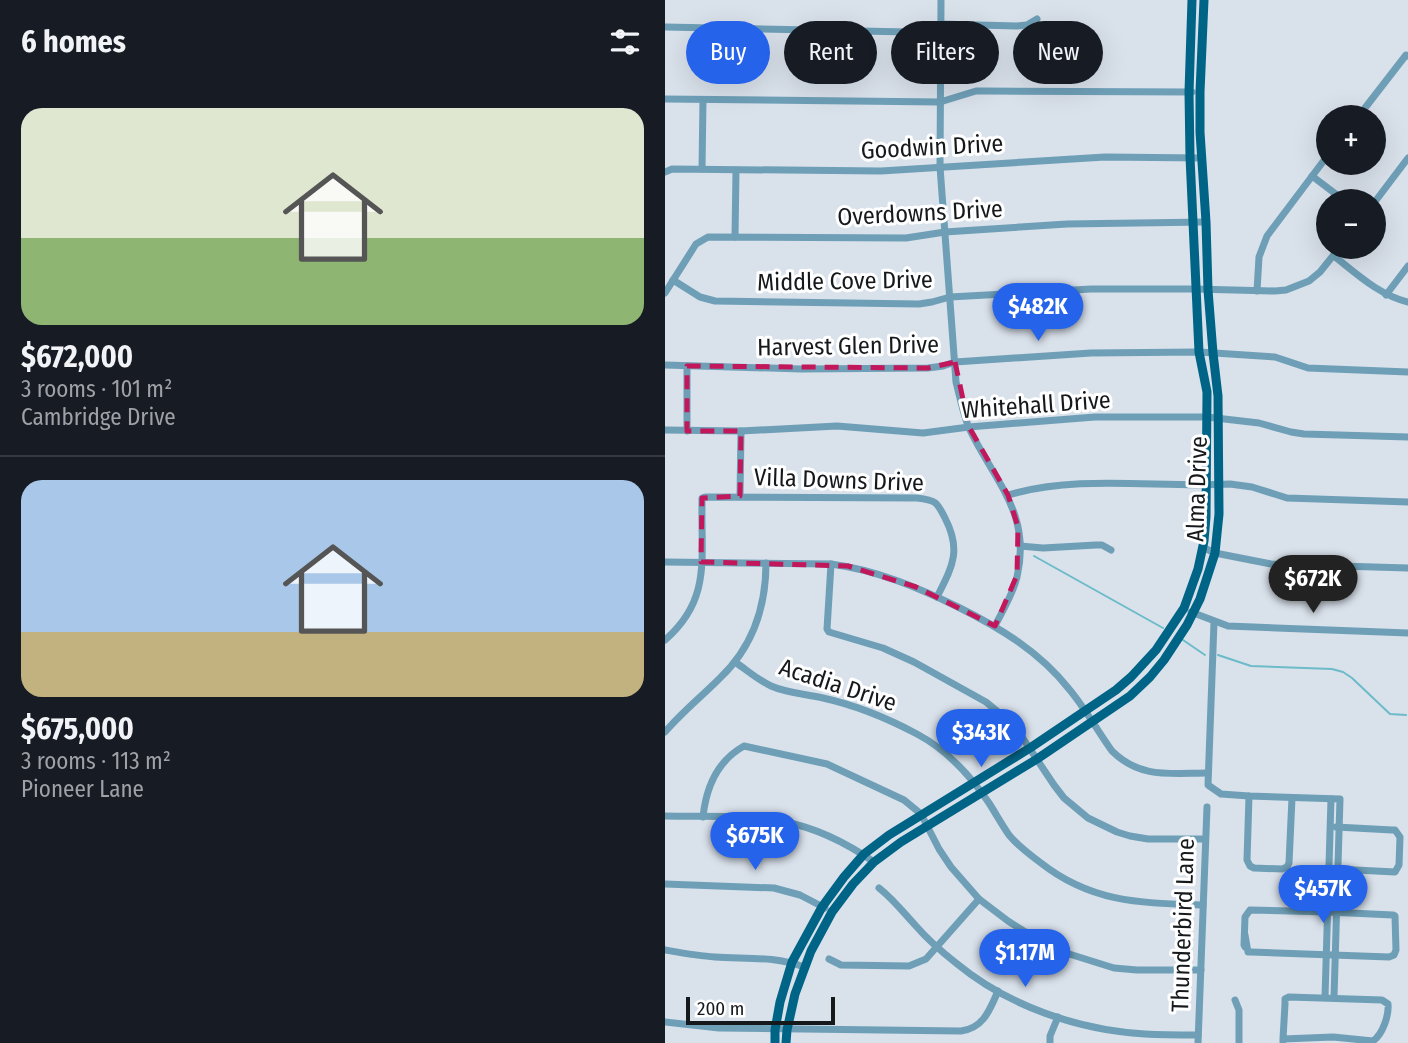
<!DOCTYPE html>
<meta charset="utf-8">
<style>
:root{--surface:#171b24;--page:#242831;--text:#f1f3f6;--muted:#9ea1a6;--line:#363941;--accent:#2563eb}
body{margin:0;font-family:"Fira Sans Condensed",sans-serif;background:var(--page);color:var(--text);height:100vh;display:flex;flex-direction:column;font-size:26px;white-space:nowrap}
*{box-sizing:border-box;margin:0}
p{font-size:23px;color:var(--muted)}
.icon{flex:none;width:38px;height:38px;fill:none;stroke:currentColor;stroke-width:2;stroke-linecap:round;stroke-linejoin:round}
.map{position:relative;flex:1;overflow:hidden}
.sheet{display:flex;flex-direction:column;background:var(--surface);width:665px}
.sheet>*{flex:none}
.top-card{position:absolute;left:21px;top:21px;width:616px;height:63px;display:flex;gap:14px}
.fabs{position:absolute;left:651px;top:105px;display:grid;gap:14px}
.fabs a{display:grid;place-items:center;width:70px;height:70px;border-radius:50%;background:var(--surface);box-shadow:0 7px 28px #0002;font-size:35px}
.scale{position:absolute;left:21px;bottom:18px;width:149px;box-sizing:border-box;padding-left:7px;border:4px solid #16191c;border-top:0;font-size:19px;line-height:24px;white-space:nowrap;color:#16191c;-webkit-text-stroke:5px #fff;paint-order:stroke}
.price{position:absolute;translate:-50% -60px;padding:0 16px;border-radius:24px;background:var(--accent);color:#fff;font-size:23px;line-height:46px;filter:drop-shadow(0 2px 4px #0008)}
.price::after{content:'';position:absolute;left:50%;top:42px;width:21px;height:16px;margin-left:-10px;background:inherit;clip-path:polygon(0 0,100% 0,50% 100%)}
.price.on{background:#222;color:#fff}
ul{padding:0;list-style:none}
li{display:grid;align-content:center;gap:14px;height:371px;padding:0 21px}
li+li{border-top:2px solid var(--line)}
li span{display:grid;place-items:center;height:217px;border-radius:21px;color:#555}
li>.icon{margin-inline-start:auto}
span .icon{width:126px;height:126px;fill:#fffc;stroke-width:1}
li b{font-size:30px}
h2{display:flex;justify-content:space-between;align-items:center;height:84px;padding:0 21px;font-size:30px}
.chip{padding:0 24px;border-radius:32px;background:var(--surface);box-shadow:0 7px 28px #0002;font-size:24px;line-height:63px}
.chip.on{background:var(--accent);color:#fff}
main{display:flex;flex:1;min-height:0}
.map>svg:first-child{display:block}
.lines{fill:none;stroke-linecap:round;stroke-linejoin:round}
.stream{stroke:#6bbbc8;stroke-width:2}
.minor{stroke:#6e9fb7;stroke-width:7}
.major{stroke:#006486;stroke-width:9}
.marked{fill:none;stroke:#c2185b;stroke-width:5;stroke-dasharray:14 9;stroke-linejoin:round}
.labels{text-anchor:middle;dominant-baseline:central;stroke-width:6;stroke-linejoin:round;paint-order:stroke}
.street-label{font-size:24px;fill:#16191c;stroke:#fff}
</style>
<main>
<section class="sheet">
<h2>6 homes<svg class="icon" aria-label="filters" viewBox="0 0 24 24"><path d="M4 7h16M4 17h16"/><circle cx="9" cy="7" r="2"/><circle cx="15" cy="17" r="2"/></svg></h2>
<ul>
<li><span style="background:linear-gradient(#dfe7d0 60%,#8fb573 0)"><svg class="icon" aria-label="home" viewBox="0 0 24 24"><path d="M3 11l9-7 9 7M6 9v11h12V9"/></svg></span><div><b>$672,000</b><p>3 rooms · 101 m²</p><p>Cambridge Drive</p></div></li>
<li><span style="background:linear-gradient(#a9c7e8 70%,#c2b280 0)"><svg class="icon" aria-label="home" viewBox="0 0 24 24"><path d="M3 11l9-7 9 7M6 9v11h12V9"/></svg></span><div><b>$675,000</b><p>3 rooms · 113 m²</p><p>Pioneer Lane</p></div></li>
</ul>
</section>
<div class="map">
<svg width="743" height="1043" viewBox="0 0 743 1043">
<rect width="100%" height="100%" fill="#d9e1eb"/>
<g class="lines">
<g class="stream">
<polyline points="369,556 498,628"/>
<polyline points="518,640 540,655"/>
<polyline points="553,655 586,666 667,669 678,672 687,678 725,714 741,715"/>
</g>
<g class="minor">
<path d="M276 0 275 167 291 382C295 397 298 414 304 428 329 481 367 513 352 577 348 594 338 610 330 626"/>
<polyline points="0,27 244,32 256,30 275,24 352,26 362,25 372,19"/>
<polyline points="0,99 275,102 311,91 320,91 527,92"/>
<polyline points="693,117 741,55 743,56"/>
<polyline points="37,169 38,100"/>
<polyline points="0,172 7,169 216,171 440,157 536,158"/>
<polyline points="647,176 680,201"/>
<polyline points="709,203 743,158"/>
<polyline points="70,237 71,170"/>
<path d="M669 256C692 274 714 295 743 302"/>
<polyline points="8,280 35,297 50,301 254,304 267,302 285,297 426,289 530,289 610,291 621,290 644,281 655,272 675,247"/>
<polyline points="592,291 594,257 602,236 663,155"/>
<polyline points="0,293 31,244 43,237 241,238 280,232 402,224 541,222"/>
<polyline points="721,295 743,266"/>
<polyline points="0,365 136,369 263,368 278,366 290,362 426,353 534,352 610,357 643,368 743,372"/>
<polyline points="0,430 76,431 172,426 258,433 304,427 430,417 542,417 594,423 626,432 639,434 743,437"/>
<polyline points="22,431 22,366"/>
<path d="M343 495C414 474 492 488 565 484L587 487 622 498 743 502"/>
<polyline points="75,496 76,431"/>
<polyline points="355,546 378,548 431,545 437,545 446,550"/>
<polyline points="537,547 550,553 606,564 743,568"/>
<path d="M0 562 166 564C211 570 252 587 293 607 335 628 374 651 404 689 420 708 432 730 447 751 475 779 506 773 543 773"/>
<polyline points="166,564 162,629 164,632 218,648 249,662 321,702 349,725 389,785 399,798 423,818 452,832 465,836 483,839 540,839"/>
<polyline points="526,612 563,626 743,633"/>
<polyline points="549,622 543,785 556,794 584,796 675,799 669,997"/>
<path d="M0 640C46 600 36 560 37 504V498L40 497 252 498C271 500 272 502 280 518 297 551 287 567 272 597"/>
<path d="M70 662C82 670 93 680 106 686 122 693 140 694 158 698 190 705 222 718 252 734 282 750 305 775 324 803 331 814 337 825 344 835 353 846 365 855 376 863 427 903 476 903 538 905"/>
<path d="M0 732C17 712 36 697 54 679 87 648 101 607 101 563"/>
<polyline points="584,796 582,860 585,866 589,868 617,869 622,867 624,863 627,798"/>
<path d="M0 816C39 817 81 814 120 822 151 828 183 844 209 862"/>
<path d="M38 817C41 788 52 761 79 746L162 764 239 800 256 814 274 849 286 867 314 899 343 921 362 933 401 953 449 968 472 970H536"/>
<polyline points="671,827 727,830 730,830 735,837 734,865 730,872 671,869"/>
<polyline points="0,884 109,888 135,895 160,908"/>
<path d="M214 888C228 899 239 913 251 926 263 940 277 952 291 963 343 1006 413 1030 480 1034 497 1035 515 1035 533 1035"/>
<polyline points="580,935 583,952 586,952 724,957 729,955 731,950 730,916 728,915 663,912 585,910 580,917 579,945 580,947 580,935"/>
<path d="M0 950C17 953 33 956 50 957 81 959 110 956 139 967"/>
<polyline points="164,959 176,965 244,966 261,959 314,899"/>
<polyline points="660,997 666,799"/>
<polyline points="570,1000 574,1010 574,1043"/>
<path d="M0 1022 54 1028 296 1031C319 1028 325 1009 333 991"/>
<path d="M618 1039 668 1037 708 1041C718 1034 724 1015 723 1004L717 1000 624 997 620 999V1004L618 1039V1043"/>
<polyline points="385,1043 385,1036 393,1017"/>
<polyline points="533,1043 542,807"/>
</g>
<g class="major">
<polyline points="110,1043 110,1030 115,1002 127,962 157,907 179,877 199,854 224,835 365,748 451,690 466,677 491,650 519,608 533,569 539,541 541,517 542,392 534,352 525,157 524,92 527,0"/>
<polyline points="121,1043 122,1030 130,994 146,951 167,912 188,884 209,862 236,842 372,759 465,696 485,677 499,660 522,625 535,599 550,553 554,514 553,396 548,353 543,290 541,222 535,132 535,92 539,0"/>
</g>
</g>
<path class="marked" d="M290 362 304 427 343 495 353 527 352 575 330 626 251 587 183 566 36 562 37 498 75 496 76 431H22V366L263 368Z"/>
<g class="labels">
<g class="street-label">
<text transform="translate(267 147) rotate(-3)">Goodwin Drive</text>
<text transform="translate(255 213) rotate(-3)">Overdowns Drive</text>
<text transform="translate(180 281) rotate(-1)">Middle Cove Drive</text>
<text transform="translate(183 346) rotate(-1)">Harvest Glen Drive</text>
<text transform="translate(371 405) rotate(-4)">Whitehall Drive</text>
<text transform="translate(174 480) rotate(2)">Villa Downs Drive</text>
<text transform="translate(532 489) rotate(-88)">Alma Drive</text>
<text transform="translate(173 685) rotate(18)">Acadia Drive</text>
<text transform="translate(518 925) rotate(-88)">Thunderbird Lane</text>
</g>
</g>
</svg>
<div class="fabs">
<a>+</a>
<a>−</a>
</div>
<div class="scale">200 m</div>
<b class="price" style="left:373px;top:343px">$482K</b>
<b class="price on" style="left:648px;top:615px">$672K</b>
<b class="price" style="left:316px;top:769px">$343K</b>
<b class="price" style="left:90px;top:872px">$675K</b>
<b class="price" style="left:658px;top:925px">$457K</b>
<b class="price" style="left:360px;top:989px">$1.17M</b>
<div class="top-card">
<a class="chip on">Buy</a>
<a class="chip">Rent</a>
<a class="chip">Filters</a>
<a class="chip">New</a>
</div>
</div>
</main>
